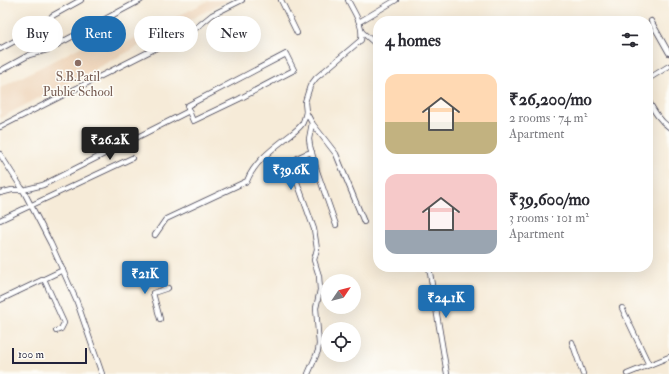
<!DOCTYPE html>
<meta charset="utf-8">
<style>
:root{--surface:#fff;--page:#f2f2f3;--text:#2b2b33;--muted:#7c7c81;--accent:#1f6fb2}
body{margin:0;font-family:"IM FELL Double Pica",serif;background:var(--page);color:var(--text);height:100vh;display:flex;flex-direction:column;font-size:15px;white-space:nowrap}
*{box-sizing:border-box;margin:0}
p{font-size:13px;color:var(--muted)}
.icon{flex:none;width:22px;height:22px;fill:none;stroke:currentColor;stroke-width:2;stroke-linecap:round;stroke-linejoin:round}
.map{position:relative;flex:1;overflow:hidden}
.drawer{position:absolute;left:373px;top:16px;width:280px;height:256px;display:flex;flex-direction:column;background:var(--surface);border-radius:16px;box-shadow:0 4px 16px #0002}
.drawer>*{flex:none}
.banner{position:absolute;left:12px;top:16px;width:301px;height:36px;display:flex;gap:8px}
.needle{width:26px;rotate:55deg}
.controls{position:absolute;left:321px;top:274px;display:grid;gap:8px}
.controls a{display:grid;place-items:center;width:40px;height:40px;border-radius:50%;background:var(--surface);box-shadow:0 4px 16px #0002;font-size:20px}
.scale{position:absolute;left:12px;bottom:10px;width:75px;box-sizing:border-box;padding-left:4px;border:2px solid #22223b;border-top:0;font-size:11px;line-height:14px;white-space:nowrap;color:#22223b;-webkit-text-stroke:3px #fdfcf7;paint-order:stroke}
.price{position:absolute;translate:-50% -34px;padding:0 9px;border-radius:4px;background:var(--accent);color:#fff;font-size:13px;line-height:26px;filter:drop-shadow(0 1px 2px #0008)}
.price::after{content:'';position:absolute;left:50%;top:24px;width:12px;height:9px;margin-left:-6px;background:inherit;clip-path:polygon(0 0,100% 0,50% 100%)}
.price.current{background:#222;color:#fff}
ul{padding:0;list-style:none}
li{display:flex;align-items:center;gap:12px;height:100px;padding:0 12px}
li span{display:grid;place-items:center;flex:none;width:112px;height:80px;border-radius:12px;color:#555}
li>.icon{margin-inline-start:auto}
span .icon{width:48px;height:48px;fill:#fffc;stroke-width:1}
li b{font-size:17px}
h2{display:flex;justify-content:space-between;align-items:center;height:48px;padding:0 12px;font-size:17px}
.pill{padding:0 14px;border-radius:18px;background:var(--surface);box-shadow:0 4px 16px #0002;font-size:14px;line-height:36px}
.pill.current{background:var(--accent);color:#fff}
.map>svg:first-child{display:block}
.built{fill:#efd6bb}
.lines{fill:none;stroke-linecap:round;stroke-linejoin:round}
.street-casing{stroke:#424053;stroke-width:6}
.street{stroke:#fff;stroke-width:4.5}
.education-dot{fill:#8d6e63;stroke:#fdfcf7;stroke-width:1.5}
.labels{text-anchor:middle;dominant-baseline:central;stroke-width:3;stroke-linejoin:round;paint-order:stroke}
.education-label{font-size:13px;fill:#785e54;stroke:#fdfcf7}
</style>
<div class="map">
<svg width="669" height="374" viewBox="0 0 669 374">
<rect width="100%" height="100%" fill="#fdfcf7"/>
<filter id="ink" filterUnits="userSpaceOnUse"><feTurbulence type="fractalNoise" baseFrequency=".025" numOctaves="2"/><feDisplacementMap in="SourceGraphic" scale="8" xChannelSelector="R" yChannelSelector="G"/><feConvolveMatrix kernelMatrix="1 2 1 2 8 2 1 2 1" color-interpolation-filters="sRGB"/></filter>
<filter id="wash" filterUnits="userSpaceOnUse"><feTurbulence type="fractalNoise" baseFrequency=".012" numOctaves="4" result="noise"/><feDisplacementMap in="SourceGraphic" scale="16" xChannelSelector="R" yChannelSelector="G"/><feGaussianBlur stdDeviation="0.9" result="paint"/><feColorMatrix in="noise" values="0 0 0 0 0 0 0 0 0 0 0 0 0 0 0 0 0 1.4 0 .05"/><feComposite in="paint" operator="in"/></filter>
<g filter="url(#wash)">
<rect width="100%" height="100%" fill="#f6ebd8"/>
<polygon class="built" points="210,0 228,0 0,118 0,88 110,32 117,47"/>
</g>
<g filter="url(#ink)">
<g class="lines">
<defs>
<g id="street">
<polyline points="281,0 297,33"/>
<path d="M348 0C354 13 364 25 361 40L316 78 310 86 305 102 306 112 312 123 336 154 364 222"/>
<polyline points="651,21 669,53"/>
<polyline points="359,22 396,0"/>
<polyline points="46,24 57,45"/>
<polyline points="362,32 378,46"/>
<polyline points="0,49 46,24 52,16 81,0"/>
<polygon points="286,54 294,70 239,99 193,121 187,106"/>
<polyline points="0,71 29,55 47,50 141,0"/>
<polyline points="648,79 669,66"/>
<path d="M648 100C654 111 659 120 669 127"/>
<polyline points="312,123 309,139 310,146 317,171 336,225"/>
<polyline points="0,127 196,28 212,15 242,0"/>
<polyline points="0,154 23,190 51,244 77,302 102,374"/>
<polyline points="0,193 12,190 23,190 43,185 189,111"/>
<polyline points="0,220 132,158"/>
<path d="M155 235 166 219 247 181C254 163 271 150 285 139 291 134 298 130 302 124 304 121 305 116 306 112"/>
<polyline points="429,267 447,374"/>
<polyline points="44,279 64,323 61,329 56,331"/>
<polyline points="0,300 63,270"/>
<polyline points="622,308 649,365"/>
<polyline points="160,319 153,293 168,288"/>
<polyline points="572,342 583,374"/>
<path d="M308 374 318 351 319 344 316 308 320 290 319 276 314 260 317 249 314 229 292 168C293 157 303 155 312 152"/>
<polyline points="627,374 669,357"/>
</g>
</defs>
<use href="#street" class="street-casing"/>
<use href="#street" class="street"/>
</g>
</g>
<circle class="education-dot" cx="78" cy="63" r="4"/>
<g class="labels">
<g class="education-label">
<text x="78" y="77">S.B.Patil<tspan x="78" dy="15">Public School</tspan></text>
</g>
</g>
</svg>
<div class="controls">
<a><svg class="needle" viewBox="-14 -14 28 28"><path d="M0-13l5 13h-10z" fill="#e53935"/><path d="M0 13l5-13h-10z" fill="#7c7c81"/></svg></a>
<a><svg class="icon" aria-label="locate" viewBox="0 0 24 24"><circle cx="12" cy="12" r="6"/><path d="M12 2v4M12 18v4M2 12h4M18 12h4"/></svg></a>
</div>
<div class="scale">100 m</div>
<b class="price current" style="left:110px;top:161px">₹26.2K</b>
<b class="price" style="left:291px;top:191px">₹39.6K</b>
<b class="price" style="left:145px;top:295px">₹21K</b>
<b class="price" style="left:446px;top:319px">₹24.1K</b>
<div class="banner">
<a class="pill">Buy</a>
<a class="pill current">Rent</a>
<a class="pill">Filters</a>
<a class="pill">New</a>
</div>
<section class="drawer">
<h2>4 homes<svg class="icon" aria-label="filters" viewBox="0 0 24 24"><path d="M4 7h16M4 17h16"/><circle cx="9" cy="7" r="2"/><circle cx="15" cy="17" r="2"/></svg></h2>
<ul>
<li><span style="background:linear-gradient(#ffd9b3 60%,#c2b280 0)"><svg class="icon" aria-label="home" viewBox="0 0 24 24"><path d="M3 11l9-7 9 7M6 9v11h12V9"/></svg></span><div><b>₹26,200/mo</b><p>2 rooms · 74 m²</p><p>Apartment</p></div></li>
<li><span style="background:linear-gradient(#f6c9c9 70%,#9aa5b1 0)"><svg class="icon" aria-label="home" viewBox="0 0 24 24"><path d="M3 11l9-7 9 7M6 9v11h12V9"/></svg></span><div><b>₹39,600/mo</b><p>3 rooms · 101 m²</p><p>Apartment</p></div></li>
</ul>
</section>
</div>
